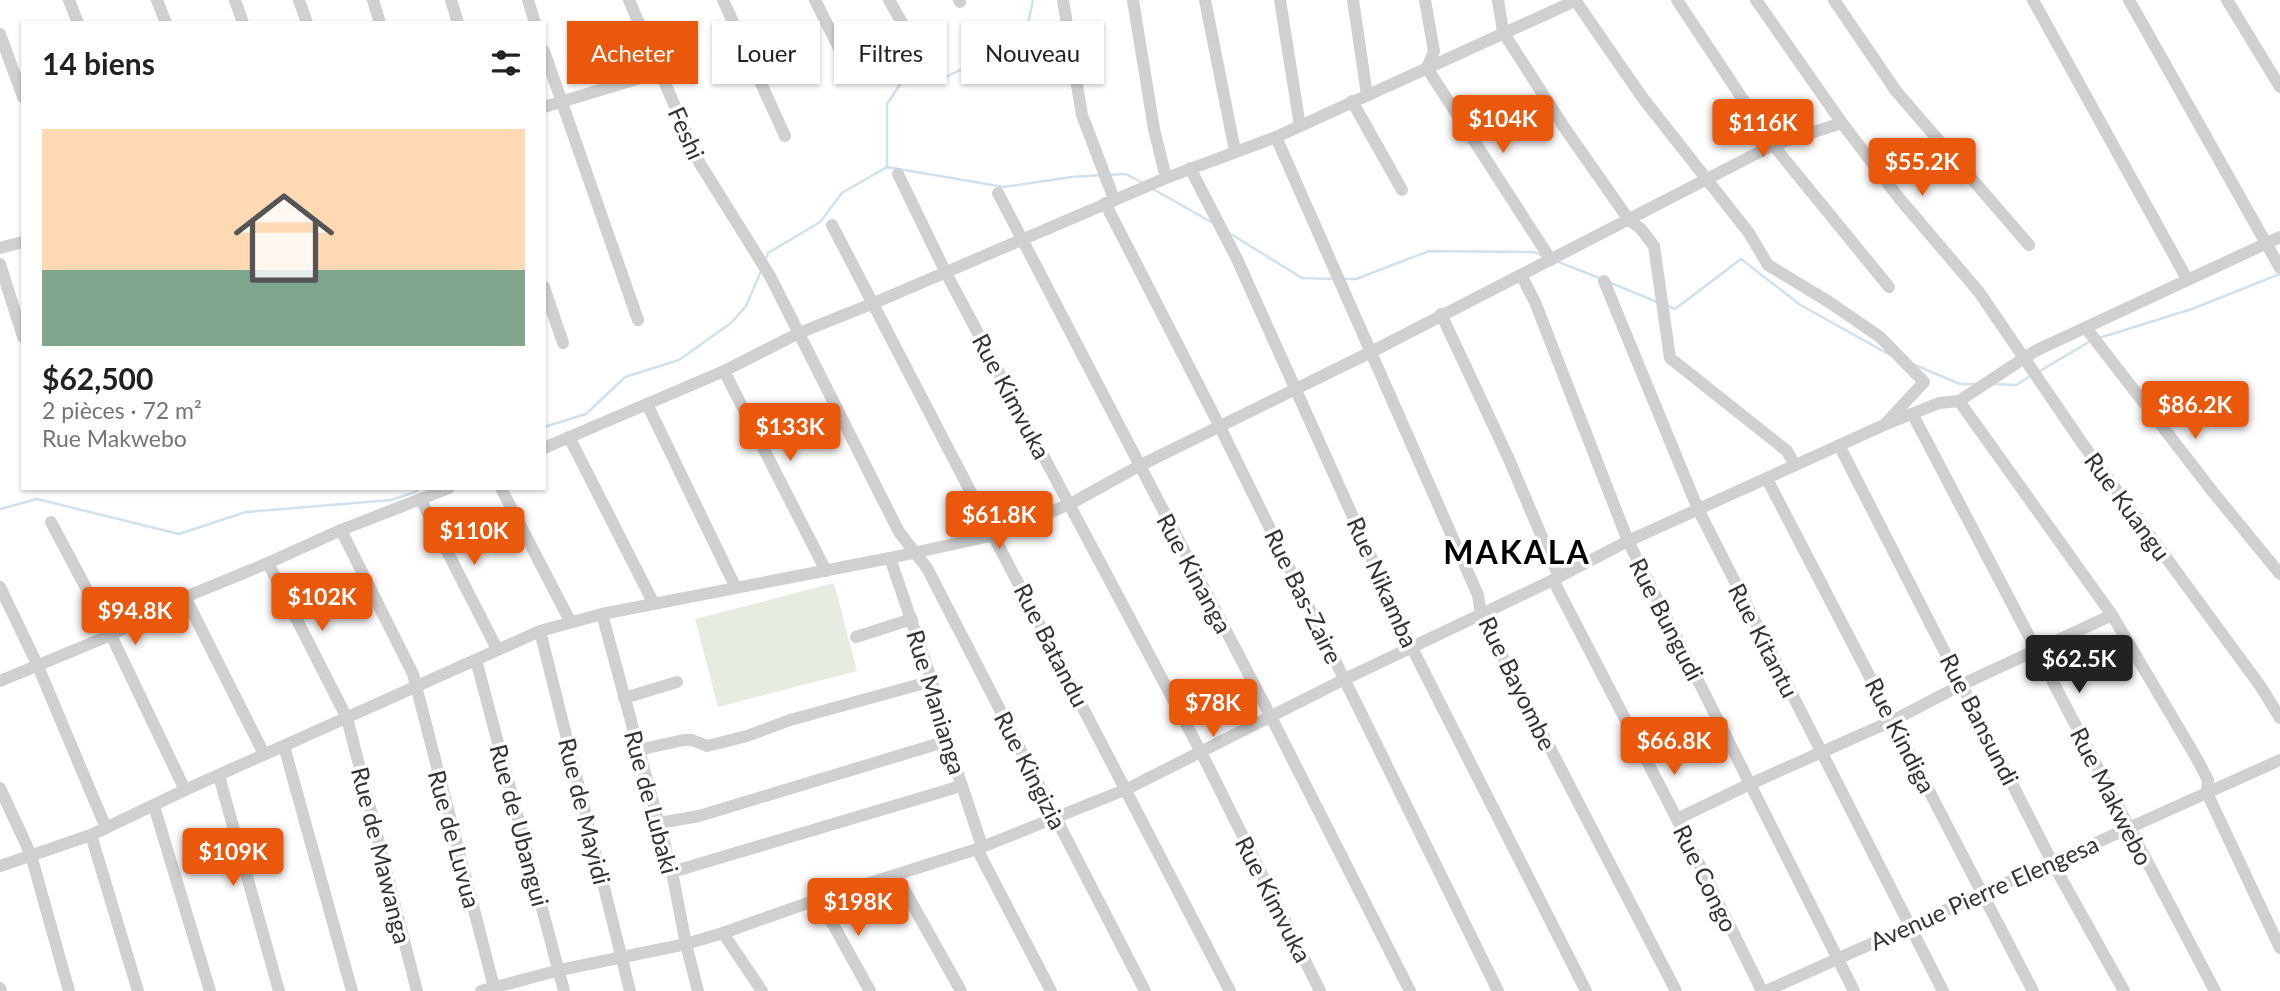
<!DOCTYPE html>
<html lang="fr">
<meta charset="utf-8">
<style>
:root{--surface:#fff;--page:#f6f6f6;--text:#202124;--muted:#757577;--line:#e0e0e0;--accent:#ea580c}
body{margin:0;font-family:Lato,sans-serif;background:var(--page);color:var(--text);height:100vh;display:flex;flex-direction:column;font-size:26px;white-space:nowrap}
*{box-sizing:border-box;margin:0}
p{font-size:23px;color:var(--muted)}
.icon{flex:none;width:38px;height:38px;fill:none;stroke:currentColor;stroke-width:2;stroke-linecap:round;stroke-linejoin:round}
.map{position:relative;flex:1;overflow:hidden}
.panel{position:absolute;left:21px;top:21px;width:525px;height:469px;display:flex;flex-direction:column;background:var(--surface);border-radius:0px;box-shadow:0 2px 5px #0004}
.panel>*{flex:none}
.guide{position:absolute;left:567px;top:21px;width:665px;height:63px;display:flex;gap:14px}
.price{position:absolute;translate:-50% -60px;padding:0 16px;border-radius:7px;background:var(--accent);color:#fff;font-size:23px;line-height:46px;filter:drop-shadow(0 2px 4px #0008)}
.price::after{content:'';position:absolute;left:50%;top:42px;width:21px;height:16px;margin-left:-10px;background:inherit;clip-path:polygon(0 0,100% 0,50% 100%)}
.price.selected{background:#222;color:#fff}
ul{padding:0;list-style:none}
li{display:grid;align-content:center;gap:14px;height:371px;padding:0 21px}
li+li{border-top:2px solid var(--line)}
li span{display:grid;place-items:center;height:217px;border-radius:0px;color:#555}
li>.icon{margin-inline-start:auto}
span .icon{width:126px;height:126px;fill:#fffc;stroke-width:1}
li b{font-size:30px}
h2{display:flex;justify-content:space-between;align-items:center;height:84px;padding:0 21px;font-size:30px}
.tag{padding:0 24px;border-radius:0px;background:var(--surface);box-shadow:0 2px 5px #0004;font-size:24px;line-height:63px}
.tag.selected{background:var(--accent);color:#fff}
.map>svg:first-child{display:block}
.green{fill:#e6ecdf}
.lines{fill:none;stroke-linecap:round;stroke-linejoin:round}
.stream{stroke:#cfe2ee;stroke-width:2.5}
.street{stroke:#d0d0d0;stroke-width:12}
.labels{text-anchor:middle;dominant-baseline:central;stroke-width:7;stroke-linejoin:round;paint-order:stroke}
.street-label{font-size:24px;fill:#333;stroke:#fff}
.district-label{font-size:32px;font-weight:bold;letter-spacing:2px;fill:#000;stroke:#fff}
</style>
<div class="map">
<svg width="2280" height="991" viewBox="0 0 2280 991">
<rect width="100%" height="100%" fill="#fff"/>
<polygon class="green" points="834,583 857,671 718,707 695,619"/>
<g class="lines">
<g class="stream">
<polyline points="887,167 887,104 903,80 946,77 974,63 1000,42 1027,28 1033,0"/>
<polyline points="1108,175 1126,174 1141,182"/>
<polyline points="1153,189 1211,222"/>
<polyline points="1229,233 1302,278 1332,279"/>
<polyline points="1556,261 1602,279"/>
<polyline points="765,262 768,253 820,222 842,193 887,167 1004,187 1072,177 1102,175"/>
<polyline points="1342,279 1356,279 1429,251 1534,252 1543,256"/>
<polyline points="1611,283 1657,302"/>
<polyline points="1666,305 1675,309 1741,259 1799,304 1890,355"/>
<polyline points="2099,338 2192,309 2280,274"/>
<polyline points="1915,365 1960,384 1975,384"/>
<polyline points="2038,372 2089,342"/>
<polyline points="1992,384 2016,385 2032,375"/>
<polyline points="544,427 586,414 625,377 679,360 731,323 746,306 761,271"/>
<polyline points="0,509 37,499 179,534 246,512 391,500 415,492 419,488"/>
</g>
<g class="street">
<polyline points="69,0 78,23"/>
<polyline points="157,0 166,23"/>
<polyline points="235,0 243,23"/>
<polyline points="299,0 307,23"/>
<polyline points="373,0 380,23"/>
<polyline points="451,0 458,23"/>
<polyline points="528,0 535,23"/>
<polyline points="629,0 699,162 770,276 899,532 927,568 1145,991"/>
<polyline points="723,0 785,136"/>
<polyline points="815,0 846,62"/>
<polyline points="889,0 916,47"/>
<polyline points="959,0 960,2"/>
<polyline points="1063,0 1082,115 1114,199"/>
<polyline points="1133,0 1154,129 1166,178"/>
<polyline points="1205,0 1235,151"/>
<polyline points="1280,0 1300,126"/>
<polyline points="1353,0 1367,95"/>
<polyline points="1425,0 1434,51 1427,68 1551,260"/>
<polyline points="1498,0 1503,32 1566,130 1629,220 1641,229 1654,246 1670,358 1787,451 1795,465"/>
<polyline points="1575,0 1642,97 1749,233 1768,265 1829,302 1880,337 1924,382 1886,423"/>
<polyline points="1677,0 1773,145 1889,287"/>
<polyline points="1756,0 1842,123 1899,198 1979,292 2082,443 2261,687 2280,718"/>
<polyline points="1834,0 1896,91 2029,245"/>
<polyline points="2033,0 2187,279"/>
<polyline points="2129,0 2280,268"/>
<polyline points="2227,0 2280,87"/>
<polyline points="0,34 23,97"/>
<polyline points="544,51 638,320"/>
<polyline points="1352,101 1402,190"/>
<polyline points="544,107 660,72"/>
<polyline points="1276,137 1478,595 1481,615 1676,991"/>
<polyline points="1190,168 1237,259 1412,648 1586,991"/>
<polyline points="898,174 946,273 1201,752 1320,991"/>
<polyline points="998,193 1271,717 1410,991"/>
<polyline points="1105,203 1219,425 1498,991"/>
<polyline points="832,225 1230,991"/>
<polyline points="0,248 23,242"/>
<polyline points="0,264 23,337"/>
<polyline points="1521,275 1535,302 1628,541 1854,991"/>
<polyline points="1604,281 1698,509 1943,991"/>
<polyline points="544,287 563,343"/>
<polyline points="1441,314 1508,457 1559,577"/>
<polyline points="2086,328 2213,492 2280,574"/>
<polyline points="724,371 826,571"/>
<polyline points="1959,401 2112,615 2197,759 2208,780 2207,793 2280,948"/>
<polyline points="647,404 735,586"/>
<polyline points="1913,415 2215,991"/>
<polyline points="569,437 654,604"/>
<polyline points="1839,445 2052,862 2124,991"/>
<polyline points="544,448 724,371 799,333 874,303 1166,178 1276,137 1577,0"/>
<polyline points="1767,479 2033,991"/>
<polyline points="501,488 570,621"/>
<polyline points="421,500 497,649"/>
<polyline points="51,522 111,635 185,790"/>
<polyline points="341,530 413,674 495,991"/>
<polyline points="890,558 932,681 947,741 982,846"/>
<polyline points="268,563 347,718 417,991"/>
<polyline points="1553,580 1677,819 1762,991"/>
<polyline points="0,587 37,664 106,828"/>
<polyline points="185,597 264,754"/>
<polyline points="602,614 672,872 686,944 698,991"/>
<polyline points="540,631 630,991"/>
<polyline points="856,637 912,619"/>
<polyline points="476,660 564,991"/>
<polyline points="0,681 111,635 185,597 268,563 341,530 449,488"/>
<polyline points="624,698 677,682"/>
<polyline points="284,746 352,991"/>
<polyline points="638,750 684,740 692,740 707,746 747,736 790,720 932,681"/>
<polyline points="219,776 279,991"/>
<polyline points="0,788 31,855 69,991"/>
<polyline points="154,806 210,991"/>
<polyline points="1677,819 1750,784 1894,720 1963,684 2112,615"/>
<polyline points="659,823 699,816 947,741"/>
<polyline points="91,835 138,991"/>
<polyline points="977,849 1051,991"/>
<polyline points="0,866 91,835 185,790 540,631 602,614 890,558 995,535 1070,504 1139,466 1371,352 1773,145 1842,123"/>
<polyline points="672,872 961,786"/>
<polyline points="896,875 961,991"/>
<polyline points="819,899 870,991"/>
<polyline points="723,933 762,991"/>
<polyline points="0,988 1,991"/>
<polyline points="481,991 560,970 686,944 723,933 819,899 977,849 1127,789 1345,679 1553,580 1628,541 1884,425 1939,403 1959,401 2035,351 2280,237"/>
<polyline points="1766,991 2280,760"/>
</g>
</g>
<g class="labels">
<g class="street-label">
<text transform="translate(687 133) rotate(66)">Feshi</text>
<text transform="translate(1012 396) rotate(62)">Rue Kimvuka</text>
<text transform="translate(2128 506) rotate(54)">Rue Kuangu</text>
<text transform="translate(1195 573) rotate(62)">Rue Kinanga</text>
<text transform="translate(1383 582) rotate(66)">Rue Nikamba</text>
<text transform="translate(1304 596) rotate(64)">Rue Bas-Zaire</text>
<text transform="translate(1667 619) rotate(63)">Rue Bungudi</text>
<text transform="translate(1764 640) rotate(63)">Rue Kitantu</text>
<text transform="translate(1052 645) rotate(63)">Rue Batandu</text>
<text transform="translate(1518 683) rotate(64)">Rue Bayombe</text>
<text transform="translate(937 702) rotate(73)">Rue Manianga</text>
<text transform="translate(1980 719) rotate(63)">Rue Bansundi</text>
<text transform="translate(1901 735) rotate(63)">Rue Kindiga</text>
<text transform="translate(1031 770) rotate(63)">Rue Kingizia</text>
<text transform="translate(2112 796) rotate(63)">Rue Makwebo</text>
<text transform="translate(652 802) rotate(75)">Rue de Lubaki</text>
<text transform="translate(585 811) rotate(76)">Rue de Mayidi</text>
<text transform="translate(520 825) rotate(75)">Rue de Ubangui</text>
<text transform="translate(455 839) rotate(75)">Rue de Luvua</text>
<text transform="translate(382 855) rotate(76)">Rue de Mawanga</text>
<text transform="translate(1706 878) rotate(64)">Rue Congo</text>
<text transform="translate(1984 892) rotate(-24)">Avenue Pierre Elengesa</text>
<text transform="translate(1274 899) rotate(63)">Rue Kimvuka</text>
</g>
<g class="district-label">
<text x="1517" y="551">MAKALA</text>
</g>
</g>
</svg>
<b class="price" style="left:1503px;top:155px">$104K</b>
<b class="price" style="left:1763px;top:159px">$116K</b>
<b class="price" style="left:1922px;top:198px">$55.2K</b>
<b class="price" style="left:2195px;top:441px">$86.2K</b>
<b class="price" style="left:790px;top:463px">$133K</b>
<b class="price" style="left:999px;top:551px">$61.8K</b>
<b class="price" style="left:474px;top:567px">$110K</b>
<b class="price" style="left:322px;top:633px">$102K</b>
<b class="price" style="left:135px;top:647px">$94.8K</b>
<b class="price selected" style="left:2079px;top:695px">$62.5K</b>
<b class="price" style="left:1213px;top:739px">$78K</b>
<b class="price" style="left:1674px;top:777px">$66.8K</b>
<b class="price" style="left:233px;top:888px">$109K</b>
<b class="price" style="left:858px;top:938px">$198K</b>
<div class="guide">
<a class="tag selected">Acheter</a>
<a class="tag">Louer</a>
<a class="tag">Filtres</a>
<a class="tag">Nouveau</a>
</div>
<section class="panel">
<h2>14 biens<svg class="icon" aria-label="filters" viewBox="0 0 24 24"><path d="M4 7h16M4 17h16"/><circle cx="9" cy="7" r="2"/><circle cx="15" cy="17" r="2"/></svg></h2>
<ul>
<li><span style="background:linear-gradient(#ffd9b3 65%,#7fa58c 0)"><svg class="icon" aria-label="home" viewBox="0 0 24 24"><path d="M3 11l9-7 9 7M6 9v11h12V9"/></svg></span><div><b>$62,500</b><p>2 pièces · 72 m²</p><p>Rue Makwebo</p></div></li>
</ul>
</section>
</div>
